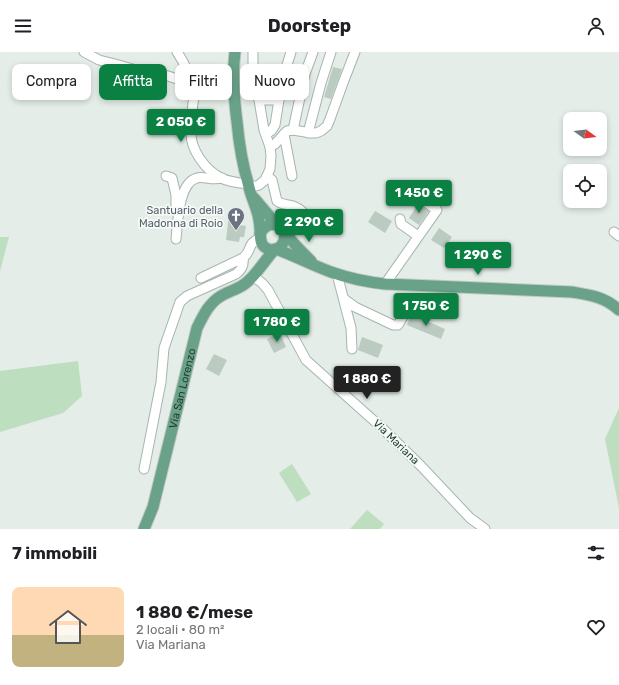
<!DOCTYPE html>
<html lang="it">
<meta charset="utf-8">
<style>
:root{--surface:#fff;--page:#f6f6f6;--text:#202124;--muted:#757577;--line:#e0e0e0;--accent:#0b8043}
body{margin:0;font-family:Rubik,sans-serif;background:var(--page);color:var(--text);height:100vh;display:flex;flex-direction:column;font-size:15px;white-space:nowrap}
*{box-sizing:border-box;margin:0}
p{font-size:13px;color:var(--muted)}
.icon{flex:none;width:22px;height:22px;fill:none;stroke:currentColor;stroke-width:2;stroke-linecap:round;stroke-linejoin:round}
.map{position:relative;height:477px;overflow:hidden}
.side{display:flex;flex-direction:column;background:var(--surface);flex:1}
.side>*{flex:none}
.guide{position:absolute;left:12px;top:12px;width:400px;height:36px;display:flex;gap:8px}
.needle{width:26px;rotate:105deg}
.controls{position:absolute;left:563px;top:60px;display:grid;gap:8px}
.controls a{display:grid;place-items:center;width:44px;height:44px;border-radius:8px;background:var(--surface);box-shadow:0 2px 6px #0003;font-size:20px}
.price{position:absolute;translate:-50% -34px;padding:0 9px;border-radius:4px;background:var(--accent);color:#fff;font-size:13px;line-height:26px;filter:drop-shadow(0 1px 2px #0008)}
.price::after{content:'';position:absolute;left:50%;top:24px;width:12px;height:9px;margin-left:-6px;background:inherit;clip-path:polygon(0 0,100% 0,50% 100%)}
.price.current{background:#222;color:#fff}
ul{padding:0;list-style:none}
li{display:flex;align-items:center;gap:12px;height:100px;padding:0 12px}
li+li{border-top:1px solid var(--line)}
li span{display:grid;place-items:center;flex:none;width:112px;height:80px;border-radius:8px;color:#555}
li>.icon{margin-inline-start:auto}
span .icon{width:48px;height:48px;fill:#fffc;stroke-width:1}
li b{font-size:17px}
h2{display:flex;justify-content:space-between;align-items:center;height:48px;padding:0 12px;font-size:17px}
.chip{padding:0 14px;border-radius:8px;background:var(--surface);box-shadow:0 2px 6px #0003;font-size:14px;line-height:36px}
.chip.current{background:var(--accent);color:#fff}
header{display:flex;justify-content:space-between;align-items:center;height:52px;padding:0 12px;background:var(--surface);font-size:18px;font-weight:700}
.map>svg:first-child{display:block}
.green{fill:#bddebf}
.building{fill:#bccbc2}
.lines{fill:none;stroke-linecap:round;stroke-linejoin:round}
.minor-casing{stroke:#a6b5ad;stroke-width:11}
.major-casing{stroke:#c1c9c6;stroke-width:13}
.minor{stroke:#fff;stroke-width:9}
.major{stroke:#69a288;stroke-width:11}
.labels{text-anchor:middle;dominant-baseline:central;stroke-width:3.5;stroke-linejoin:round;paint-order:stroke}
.worship-label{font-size:11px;fill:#5b616d;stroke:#f5faf6;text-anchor:end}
.street-label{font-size:11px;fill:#233f32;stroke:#f5faf6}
</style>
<header><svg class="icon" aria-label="menu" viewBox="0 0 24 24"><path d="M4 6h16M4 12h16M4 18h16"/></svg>Doorstep<svg class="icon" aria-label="person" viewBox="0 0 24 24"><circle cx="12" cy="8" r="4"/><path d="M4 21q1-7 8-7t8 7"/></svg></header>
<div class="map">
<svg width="619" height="477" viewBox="0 0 619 477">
<rect width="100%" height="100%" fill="#e4ede7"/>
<g class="green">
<polygon points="0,185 9,185 0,219"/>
<polygon points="78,309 82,344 63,361 0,380 0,319"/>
<polygon points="619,356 619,456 605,387"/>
<polygon points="292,412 311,442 297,450 279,421"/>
<polygon points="367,458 384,472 380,477 350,477"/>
</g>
<g class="building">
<polygon points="333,15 342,17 331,47 324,45"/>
<polygon points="205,16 210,26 198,31 194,20"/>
<polygon points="418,152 429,159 419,173 409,166"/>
<polygon points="375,159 392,169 385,181 368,170"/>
<polygon points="229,162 236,163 235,167 241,168 240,173 246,174 244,185 240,185 239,190 226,188"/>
<polygon points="439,176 452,185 444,196 431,188"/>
<polygon points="411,262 445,277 441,287 407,273"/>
<polygon points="280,281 286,295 274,301 267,287"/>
<polygon points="362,285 383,293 378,306 358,298"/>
<polygon points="214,302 227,308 219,324 206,317"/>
</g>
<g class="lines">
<defs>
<g id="minor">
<polyline points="84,0 99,8 115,12 140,19 168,24 192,32"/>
<path d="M177 0C184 10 192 27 194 39 195 43 194 47 193 51 192 60 191 70 191 79 190 97 205 118 221 126 229 130 239 131 248 132"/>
<polyline points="194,40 233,22"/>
<polyline points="259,48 279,48"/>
<polyline points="293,78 305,22 313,0"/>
<polyline points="308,81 321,31 331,0"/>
<polyline points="266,82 271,79 275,73 282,29 291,0"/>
<polyline points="284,82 292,124"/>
<polyline points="270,95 275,92 287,79 293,78 311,81 316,81 321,79 327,74 330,67 343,31 355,0"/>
<polyline points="166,124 172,126 176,143 176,156"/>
<path d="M267 124 272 128 277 149C282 153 287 152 293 154 299 156 308 163 309 170 310 173 309 177 309 180"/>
<polyline points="249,136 259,133 265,128 270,117 271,104 270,95 264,78 259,48 253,14 253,0"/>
<polyline points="400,167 401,172 418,184"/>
<polyline points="614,180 619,184"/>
<path d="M176 187C178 171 178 131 197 126 205 124 212 129 222 126"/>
<polyline points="337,222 351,276 352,297"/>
<polyline points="253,224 262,231 268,238 306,308 381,375 421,414 470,466 485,477"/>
<path d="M201 226 243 206C253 198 246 192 260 186"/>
<polyline points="385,232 437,158 417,144"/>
<polyline points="344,247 355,255 393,273 398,273 405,261"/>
<path d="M144 417 147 402 161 330 164 296 180 250 187 244 236 222C242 218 244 213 243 206"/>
</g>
<g id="major">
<path d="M235 0C232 23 234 47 237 70 239 91 242 111 248 131 250 142 255 152 258 163 259 168 260 173 260 178 261 186 259 193 268 197 279 202 287 189 284 179"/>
<polyline points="254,146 277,173"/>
<path d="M260 182C263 175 270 170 278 174 283 176 287 183 291 188 297 195 304 202 311 209"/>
<path d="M276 197C295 204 312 213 331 220 348 226 367 230 385 232L572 240C590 243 605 245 619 258"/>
<path id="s1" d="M144 477 153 455 197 276C203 264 209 251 221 244 229 239 239 237 246 231 257 222 265 208 275 197"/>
</g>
</defs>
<use href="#minor" class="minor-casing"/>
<use href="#major" class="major-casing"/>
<use href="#minor" class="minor"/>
<use href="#major" class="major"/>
</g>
<defs>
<symbol id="church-pin" viewBox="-11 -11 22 30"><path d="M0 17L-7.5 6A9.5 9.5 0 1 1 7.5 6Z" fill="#6b7280" stroke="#f5faf6"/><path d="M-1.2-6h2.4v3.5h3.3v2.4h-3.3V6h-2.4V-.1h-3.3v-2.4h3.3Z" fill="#fff"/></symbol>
</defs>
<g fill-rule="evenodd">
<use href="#church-pin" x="226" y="154" width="20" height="27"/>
</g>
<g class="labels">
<g class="worship-label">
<text x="223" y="158">Santuario della<tspan x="223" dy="13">Madonna di Roio</tspan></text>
</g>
<g class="street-label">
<text stroke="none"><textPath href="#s1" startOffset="146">Via San Lorenzo</textPath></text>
<text transform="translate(396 390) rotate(44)">Via Mariana</text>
</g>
</g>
</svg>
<div class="controls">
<a><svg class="needle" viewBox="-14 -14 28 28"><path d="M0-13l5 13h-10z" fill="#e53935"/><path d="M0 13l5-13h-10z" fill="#757577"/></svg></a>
<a><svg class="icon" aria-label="locate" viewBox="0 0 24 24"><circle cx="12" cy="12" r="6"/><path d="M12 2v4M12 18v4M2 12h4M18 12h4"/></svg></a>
</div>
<b class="price" style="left:181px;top:91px">2 050 €</b>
<b class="price" style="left:419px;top:162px">1 450 €</b>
<b class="price" style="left:309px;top:191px">2 290 €</b>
<b class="price" style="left:478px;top:224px">1 290 €</b>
<b class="price" style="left:426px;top:275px">1 750 €</b>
<b class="price" style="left:277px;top:291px">1 780 €</b>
<b class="price current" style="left:367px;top:348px">1 880 €</b>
<div class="guide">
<a class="chip">Compra</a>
<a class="chip current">Affitta</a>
<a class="chip">Filtri</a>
<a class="chip">Nuovo</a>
</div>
</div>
<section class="side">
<h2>7 immobili<svg class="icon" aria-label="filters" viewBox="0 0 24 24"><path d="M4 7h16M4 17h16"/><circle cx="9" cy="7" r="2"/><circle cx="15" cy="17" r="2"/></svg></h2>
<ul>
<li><span style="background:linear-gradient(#ffd9b3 60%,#c2b280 0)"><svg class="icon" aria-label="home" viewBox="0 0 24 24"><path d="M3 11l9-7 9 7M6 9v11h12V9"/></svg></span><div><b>1 880 €/mese</b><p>2 locali · 80 m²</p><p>Via Mariana</p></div><svg class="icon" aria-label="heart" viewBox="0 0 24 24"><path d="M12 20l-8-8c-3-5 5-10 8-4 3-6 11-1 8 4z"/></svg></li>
</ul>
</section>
